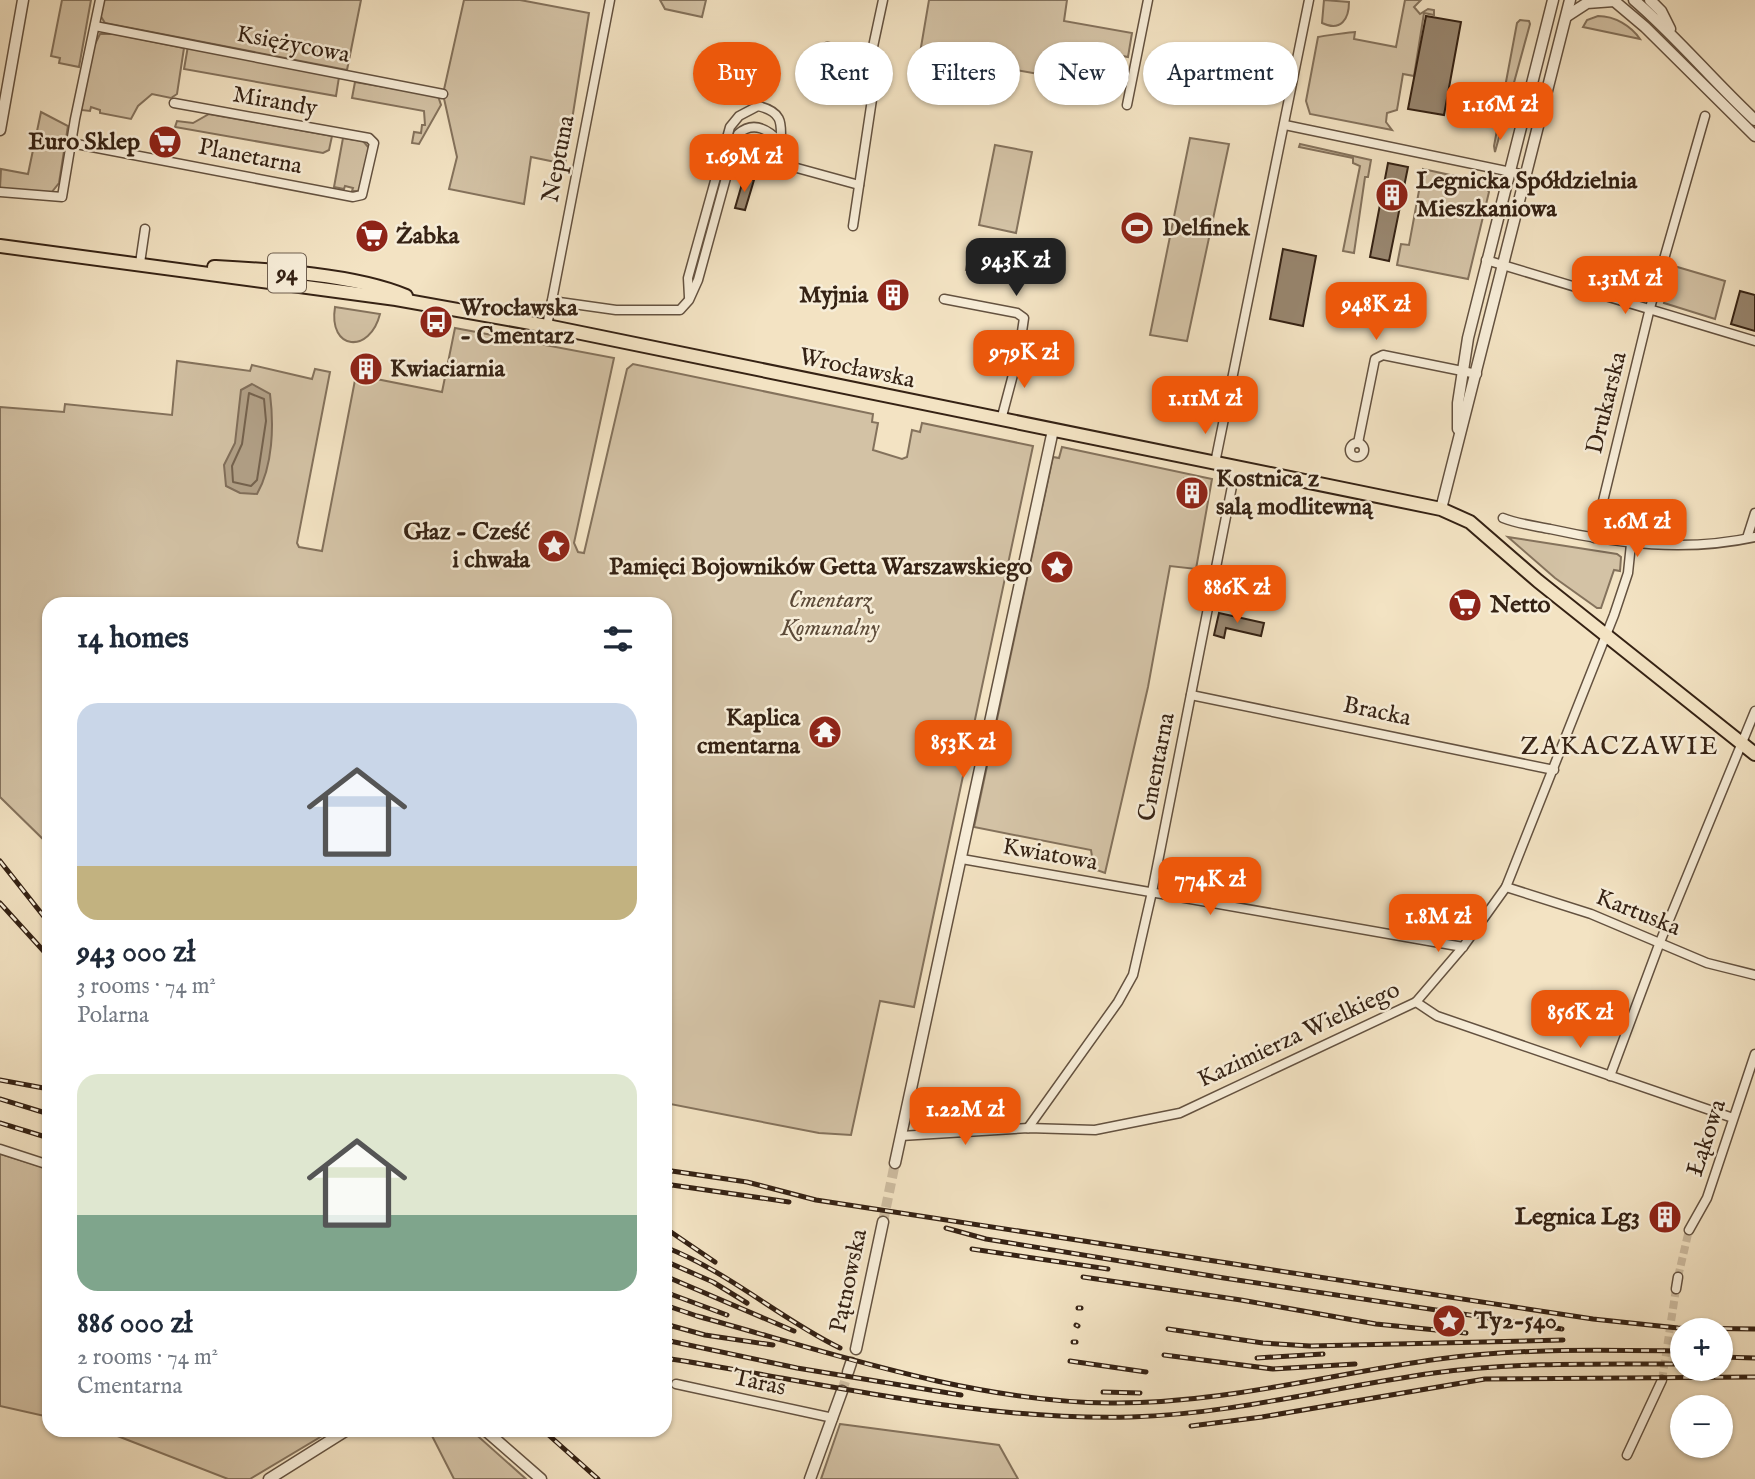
<!DOCTYPE html>
<meta charset="utf-8">
<style>
:root{--surface:#fff;--page:#f2f2f3;--text:#1f2937;--muted:#747a83;--accent:#ea580c}
body{margin:0;font-family:"IM FELL English",serif;background:var(--page);color:var(--text);height:100vh;display:flex;flex-direction:column;font-size:26px;white-space:nowrap}
*{box-sizing:border-box;margin:0}
p{font-size:23px;color:var(--muted)}
.icon{flex:none;width:38px;height:38px;fill:none;stroke:currentColor;stroke-width:2;stroke-linecap:round;stroke-linejoin:round}
.map{position:relative;flex:1;overflow:hidden}
.drawer{position:absolute;left:42px;top:597px;width:630px;height:840px;display:flex;flex-direction:column;background:var(--surface);border-radius:21px;box-shadow:0 2px 5px #0004}
.drawer>*{flex:none}
.top-card{position:absolute;left:693px;top:42px;width:665px;height:63px;display:flex;gap:14px}
.controls{position:absolute;left:1670px;top:1318px;display:grid;gap:14px}
.controls a{display:grid;place-items:center;width:63px;height:63px;border-radius:50%;background:var(--surface);box-shadow:0 2px 5px #0004;font-size:35px}
.price{position:absolute;translate:-50% -60px;padding:0 16px;border-radius:14px;background:var(--accent);color:#fff;font-size:23px;line-height:46px;filter:drop-shadow(0 2px 4px #0008)}
.price::after{content:'';position:absolute;left:50%;top:42px;width:21px;height:16px;margin-left:-10px;background:inherit;clip-path:polygon(0 0,100% 0,50% 100%)}
.price.current{background:#222;color:#fff}
ul{padding:0;list-style:none}
li{display:grid;align-content:center;gap:14px;height:371px;padding:0 35px}
li span{display:grid;place-items:center;height:217px;border-radius:21px;color:#555}
li>.icon{margin-inline-start:auto}
span .icon{width:126px;height:126px;fill:#fffc;stroke-width:1}
li b{font-size:30px}
h2{display:flex;justify-content:space-between;align-items:center;height:84px;padding:0 35px;font-size:30px}
.chip{padding:0 24px;border-radius:32px;background:var(--surface);box-shadow:0 2px 5px #0004;font-size:24px;line-height:63px}
.chip.current{background:var(--accent);color:#fff}
.map>svg:first-child{display:block}
.green{fill:#d3c2a5;stroke:#84725c;stroke-width:2}
.water{fill:#b2a188;stroke:#806e5a;stroke-width:2}
.lines{fill:none;stroke-linecap:round;stroke-linejoin:round}
.shore{stroke:#74624e;stroke-width:2}
.building{fill:#98866f;stroke:#352214;stroke-width:2}
.minor-tunnel{stroke:#cdbca0;stroke-width:8;stroke-dasharray:8 4;stroke-linecap:butt}
.tertiary-tunnel{stroke:#cdbca0;stroke-width:10;stroke-dasharray:10 5;stroke-linecap:butt}
.minor-casing{stroke:#645240;stroke-width:11}
.tertiary-casing{stroke:#645240;stroke-width:13}
.primary-casing{stroke:#352214;stroke-width:16}
.minor{stroke:#f7edd8;stroke-width:8}
.tertiary{stroke:#f7edd8;stroke-width:10}
.primary{stroke:#f3e3c3;stroke-width:12}
.rail-casing{stroke:#352214;stroke-width:5}
.rail{stroke:#f7edd8;stroke-width:2.5;stroke-dasharray:8;stroke-linecap:butt}
.labels{text-anchor:middle;dominant-baseline:central;stroke-width:5;stroke-linejoin:round;paint-order:stroke}
.shield{fill:#f7edd8;stroke:#6f5f4f;stroke-width:2}
.shield-label{font-size:23px;font-weight:bold;fill:#352214}
.street-label{font-size:24px;fill:#352214;stroke:#f7edd8}
.poi-label{font-size:24px;font-weight:bold;fill:#352214;stroke:#f7edd8;text-anchor:start}
.park-label{font-size:24px;font-style:italic;fill:#5c4a38;stroke:#f7edd8}
.neighbourhood-label{font-size:26px;letter-spacing:2px;fill:#352214;stroke:#f7edd8}
</style>
<div class="map">
<svg width="1755" height="1479" viewBox="0 0 1755 1479">
<rect width="100%" height="100%" fill="#f3e3c3"/>
<filter id="stains"><feTurbulence type="fractalNoise" baseFrequency=".00286" numOctaves="4"/><feColorMatrix values="0 0 0 0 .2 0 0 0 0 .09 0 0 0 0 .02 0 0 0 .5 -.17"/></filter>
<radialGradient id="worn" r=".72"><stop offset=".6" stop-color="#630" stop-opacity="0"/><stop offset="1" stop-color="#630" stop-opacity=".3"/></radialGradient>
<g class="green">
<polygon points="62,0 91,0 79,67 59,63 60,58 51,56"/>
<polygon points="104,0 361,0 347,70 105,23 100,15"/>
<polygon points="464,0 520,0 589,13 565,164 531,157 524,204 449,189 457,157 443,94"/>
<polygon points="660,0 706,0 702,17 665,9"/>
<polygon points="929,0 1067,0 1064,21 1132,33 1128,57 1084,49 1078,81 920,53"/>
<path d="M1324 0 1349 2C1349 19 1341 32 1322 23Z"/>
<path d="M1405 0H1421L1414 7 1420 14 1428 9 1434 10V15L1424 13 1414 76 1403 74 1397 110 1387 113 1386 122 1392 130 1310 114 1306 101 1318 37C1322 36 1352 32 1355 32L1354 39 1396 47Z"/>
<path d="M1598 16C1615 16 1631 26 1640 39L1583 27 1587 20Z"/>
<polygon points="1520,20 1529,21 1530,24 1495,152 1494,146 1517,23"/>
<polygon points="100,34 115,34 184,48 177,94 171,98 152,94 138,106 131,119 100,113 100,110 91,107 90,111 81,110 94,46"/>
<polygon points="188,46 339,77 336,96 184,69"/>
<polygon points="355,82 438,96 441,105 419,144 412,143 414,132 421,133 422,125 425,125 424,111 352,98"/>
<polygon points="41,112 68,126 59,183 51,193 0,188 1,169 28,174"/>
<polygon points="209,114 332,136 329,150 323,153 175,127 177,121 193,123"/>
<polygon points="343,138 363,141 369,148 360,191 352,191 353,188 345,186 344,189 334,187"/>
<polygon points="1190,138 1229,144 1187,341 1150,335"/>
<polygon points="1300,144 1371,160 1368,177 1365,177 1354,253 1343,251 1360,166 1353,163 1353,158 1299,147"/>
<polygon points="995,145 1032,152 1016,233 979,225"/>
<polygon points="1423,169 1482,182 1489,192 1468,279 1397,265 1401,244 1409,245"/>
<polygon points="971,244 1017,253 1012,280 966,270"/>
<polygon points="1674,266 1725,281 1715,319 1664,303"/>
<path d="M335 307 380 314C370 354 328 351 335 307Z"/>
<polygon points="455,328 614,358 574,543 578,552 584,553 627,369 633,364 873,414 872,422 878,423 873,450 902,459 907,457 912,430 920,432 922,423 1033,446 914,1007 880,1001 851,1135 819,1133 665,1103 665,604 49,604 49,845 0,797 0,407 64,412 65,404 172,415 177,361 250,371 252,365 312,379 315,369 330,372 297,543 299,547 322,551 356,375 442,392"/>
<polygon points="1062,447 1212,479 1196,569 1170,566 1148,687 1105,873 1094,869 1091,850 974,827 1053,457 1059,458"/>
<polygon points="1508,537 1617,554 1621,557 1620,571 1614,570 1601,608 1597,608 1555,578"/>
<polygon points="0,1154 49,1169 49,1417 0,1406"/>
<polygon points="840,1424 999,1445 1018,1479 821,1479"/>
<polygon points="102,1430 332,1430 250,1479 228,1479"/>
<polygon points="429,1430 471,1430 526,1479 454,1479"/>
</g>
<path class="water" d="M252 384 270 394C274 425 273 466 257 494L240 493 226 486 224 465 235 443 241 390Z"/>
<g class="lines">
<polygon class="shore" points="249,393 264,399 266,421 257,480 251,486 233,482 232,466 242,444"/>
</g>
<g class="building">
<polygon points="1426,16 1461,22 1444,115 1408,109"/>
<polygon points="1090,54 1117,59 1112,86 1085,81"/>
<polygon points="1388,163 1408,167 1389,261 1370,257"/>
<polygon points="744,177 754,180 745,210 735,208"/>
<polygon points="1283,249 1316,256 1303,326 1270,319"/>
<polygon points="1740,291 1755,295 1755,331 1731,324"/>
<polygon points="1184,479 1204,484 1200,506 1179,502"/>
<polygon points="1219,613 1264,623 1261,636 1226,628 1224,638 1214,635"/>
</g>
<g class="lines">
<g class="minor-tunnel">
<polyline points="1678,1277 1689,1230"/>
<polyline points="1662,1380 1676,1289"/>
</g>
<g class="tertiary-tunnel">
<polyline points="883,1222 895,1163"/>
<polyline points="842,1391 848,1372"/>
</g>
<defs>
<g id="minor">
<polyline points="95,26 443,94"/>
<polyline points="827,47 871,55"/>
<polyline points="1127,105 1148,0"/>
<polyline points="1285,125 1526,175"/>
<polyline points="71,143 353,197 362,195 374,143 369,138 174,103"/>
<polyline points="0,192 62,197 75,119 100,0"/>
<polyline points="853,226 874,86 865,84 883,0"/>
<polyline points="1486,260 1755,341"/>
<polyline points="140,263 145,229"/>
<path d="M689 297 688 278 730 127 739 116 758 106C797 115 771 140 786 165L859 185"/>
<polyline points="944,299 1017,313 1024,318 1019,352 1001,420"/>
<path d="M552 301 616 310H680L689 300 698 280 738 134C754 120 769 130 781 143"/>
<polyline points="547,326 610,0"/>
<circle cx="1357" cy="450" r="7"/>
<polyline points="1358,443 1375,359 1383,355 1477,374"/>
<polyline points="1215,463 1309,0"/>
<path d="M1503 518C1518 524 1535 526 1550 529 1617 544 1687 552 1755 537"/>
<polyline points="1594,538 1650,308 1705,116"/>
<polyline points="1747,538 1755,513"/>
<polyline points="1191,695 1554,770"/>
<polyline points="962,859 1463,947"/>
<polyline points="1506,887 1591,914 1707,963 1755,975"/>
<polyline points="1416,1002 1437,1016 1733,1118"/>
<polyline points="1610,1076 1660,942 1755,711"/>
<polyline points="1028,1128 1118,1002 1133,975 1152,892 1236,466"/>
<polyline points="901,1136 1028,1128 1095,1130 1180,1113 1416,1002 1463,947 1506,887 1614,615 1628,573 1631,544"/>
<polyline points="0,1149 49,1165"/>
<polyline points="1689,1230 1707,1198 1755,1054"/>
<polyline points="1676,1289 1678,1277"/>
<polyline points="676,1384 833,1418"/>
<polyline points="1627,1455 1662,1380"/>
</g>
<g id="tertiary">
<polyline points="1613,0 1645,27 1755,136"/>
<path d="M1634 0C1677 37 1713 81 1755 120"/>
<polyline points="1650,0 1661,11 1670,29"/>
<polyline points="1567,16 1587,3 1614,1"/>
<polyline points="0,130 23,0"/>
<polyline points="1458,429 1458,403 1468,338 1553,0"/>
<polyline points="1441,509 1570,0"/>
<polyline points="895,1163 1053,430"/>
<polyline points="856,1349 883,1222"/>
<polyline points="848,1372 851,1363"/>
<polyline points="485,1430 541,1479"/>
<polyline points="269,1479 347,1430"/>
<polyline points="810,1479 842,1391"/>
</g>
<g id="primary">
<polyline points="0,246 396,299 547,326 1441,509 1470,522 1538,581 1755,754"/>
<path d="M214 267C272 270 353 274 406 296"/>
</g>
</defs>
<use href="#minor" class="minor-casing"/>
<use href="#tertiary" class="tertiary-casing"/>
<use href="#primary" class="primary-casing"/>
<use href="#minor" class="minor"/>
<use href="#tertiary" class="tertiary"/>
<use href="#primary" class="primary"/>
<defs>
<g id="rail">
<polyline points="0,861 49,923"/>
<polyline points="0,903 49,957"/>
<polyline points="0,1080 49,1089"/>
<polyline points="0,1099 49,1114"/>
<polyline points="0,1123 49,1138"/>
<polyline points="665,1170 747,1182 816,1200 1593,1319 1678,1328 1755,1329"/>
<polyline points="665,1184 789,1202"/>
<polyline points="665,1228 715,1262"/>
<polyline points="946,1228 986,1239 1224,1278 1562,1329"/>
<path d="M665 1247C729 1272 779 1318 840 1348"/>
<polyline points="972,1249 1108,1269"/>
<polyline points="665,1261 713,1282 747,1303"/>
<polyline points="665,1276 794,1331"/>
<polyline points="1083,1277 1241,1300 1376,1324 1466,1333"/>
<polyline points="665,1292 727,1315"/>
<path d="M665 1305 697 1316C828 1352 973 1402 1110 1403 1222 1404 1329 1374 1439 1359 1520 1348 1601 1350 1682 1351"/>
<polyline points="1078,1308 1081,1308"/>
<polyline points="665,1324 705,1335 773,1345"/>
<polyline points="1076,1325 1078,1326"/>
<polyline points="1168,1329 1263,1343 1310,1346 1563,1340"/>
<polyline points="665,1340 797,1368 961,1395"/>
<polyline points="1073,1342 1076,1342"/>
<polyline points="1164,1355 1273,1369 1355,1364"/>
<polyline points="1720,1357 1755,1358"/>
<path d="M665 1358C819 1382 974 1421 1131 1417 1234 1414 1332 1387 1434 1373 1516 1362 1599 1364 1682 1364"/>
<polyline points="1257,1358 1323,1354"/>
<polyline points="1070,1361 1146,1372"/>
<polyline points="1103,1392 1140,1393"/>
<polyline points="1191,1426 1262,1417 1485,1379 1755,1377"/>
<polyline points="543,1430 598,1479"/>
</g>
</defs>
<use href="#rail" class="rail-casing"/>
<use href="#rail" class="rail"/>
</g>
<defs>
<symbol id="supermarket-disc" viewBox="-11 -11 22 22"><circle r="9.5" fill="#8f2418" stroke="#f7edd8"/><path d="M-6-5.5h2.5l.6 2H6L4.5 2H-2.5L-4.4-4H-6ZM-1.5 3.2a1.3 1.3 0 1 0 .1 0ZM3 3.2a1.3 1.3 0 1 0 .1 0Z" fill="#fff"/></symbol>
<symbol id="building-disc" viewBox="-11 -11 22 22"><circle r="9.5" fill="#8f2418" stroke="#f7edd8"/><path d="M-4-6H4V6H1V3H-1V6H-4ZM-2.5-4.3h1.7v1.8h-1.7ZM.8-4.3h1.7v1.8H.8ZM-2.5-1h1.7V.8h-1.7ZM.8-1h1.7V.8H.8Z" fill="#fff"/></symbol>
<symbol id="stadium-disc" viewBox="-11 -11 22 22"><circle r="9.5" fill="#8f2418" stroke="#f7edd8"/><path d="M0-5a6.5 5 0 1 0 0 10a6.5 5 0 1 0 0-10ZM-3.5-1.8h7v3.6h-7Z" fill="#fff"/></symbol>
<symbol id="bus-disc" viewBox="-11 -11 22 22"><circle r="9.5" fill="#8f2418" stroke="#f7edd8"/><path d="M-5-6H5V4H4V6H2V4H-2V6H-4V4H-5ZM-3.5-4V0h7V-4ZM-3.5 1.2v1.5H-2V1.2ZM2 1.2v1.5H3.5V1.2Z" fill="#fff"/></symbol>
<symbol id="sight-disc" viewBox="-11 -11 22 22"><circle r="9.5" fill="#8f2418" stroke="#f7edd8"/><path d="M0-6L1.8-2.2L6-1.7L2.9 1.2L3.7 5.4L0 3.3L-3.7 5.4L-2.9 1.2L-6-1.7L-1.8-2.2Z" fill="#fff"/></symbol>
<symbol id="temple-disc" viewBox="-11 -11 22 22"><circle r="9.5" fill="#8f2418" stroke="#f7edd8"/><path d="M0-6L5-2H3V0L6.5 2.5H4V6H1.5V3h-3V6H-4V2.5H-6.5L-3 0V-2H-5Z" fill="#fff"/></symbol>
</defs>
<g fill-rule="evenodd">
<use href="#supermarket-disc" x="146" y="123" width="38" height="38"/>
<use href="#building-disc" x="1373" y="176" width="38" height="38"/>
<use href="#stadium-disc" x="1118" y="209" width="38" height="38"/>
<use href="#supermarket-disc" x="353" y="217" width="38" height="38"/>
<use href="#building-disc" x="874" y="276" width="38" height="38"/>
<use href="#bus-disc" x="417" y="303" width="38" height="38"/>
<use href="#building-disc" x="347" y="350" width="38" height="38"/>
<use href="#building-disc" x="1173" y="474" width="38" height="38"/>
<use href="#sight-disc" x="535" y="527" width="38" height="38"/>
<use href="#sight-disc" x="1038" y="548" width="38" height="38"/>
<use href="#supermarket-disc" x="1446" y="586" width="38" height="38"/>
<use href="#temple-disc" x="806" y="713" width="38" height="38"/>
<use href="#building-disc" x="1646" y="1198" width="38" height="38"/>
<use href="#sight-disc" x="1430" y="1302" width="38" height="38"/>
</g>
<g class="labels">
<rect class="shield" x="268" y="253.5" width="38" height="39" rx="5"/>
<g class="shield-label">
<text x="287" y="273">94</text>
</g>
<g class="street-label">
<text transform="translate(293 45) rotate(11)">Księżycowa</text>
<text transform="translate(275 102) rotate(10)">Mirandy</text>
<text transform="translate(250 157) rotate(11)">Planetarna</text>
<text transform="translate(559 159) rotate(-79)">Neptuna</text>
<text transform="translate(857 369) rotate(12)">Wrocławska</text>
<text transform="translate(1607 403) rotate(-76)">Drukarska</text>
<text transform="translate(1377 712) rotate(12)">Bracka</text>
<text transform="translate(1157 767) rotate(-79)">Cmentarna</text>
<text transform="translate(1050 855) rotate(10)">Kwiatowa</text>
<text transform="translate(1638 913) rotate(22)">Kartuska</text>
<text transform="translate(1299 1035) rotate(-25)">Kazimierza Wielkiego</text>
<text transform="translate(1707 1138) rotate(-72)">Łąkowa</text>
<text transform="translate(849 1281) rotate(-78)">Pątnowska</text>
<text transform="translate(759 1383) rotate(12)">Taras</text>
</g>
<g class="poi-label">
<text x="140" y="142" text-anchor="end">Euro Sklep</text>
<text x="1416" y="181">Legnicka Spółdzielnia<tspan x="1416" dy="28">Mieszkaniowa</tspan></text>
<text x="1162" y="228">Delfinek</text>
<text x="396" y="236">Żabka</text>
<text x="868" y="295" text-anchor="end">Myjnia</text>
<text x="460" y="308">Wrocławska<tspan x="460" dy="28">- Cmentarz</tspan></text>
<text x="390" y="369">Kwiaciarnia</text>
<text x="1216" y="479">Kostnica z<tspan x="1216" dy="28">salą modlitewną</tspan></text>
<text x="530" y="532" text-anchor="end">Głaz - Cześć<tspan x="530" dy="28">i chwała</tspan></text>
<text x="1032" y="567" text-anchor="end">Pamięci Bojowników Getta Warszawskiego</text>
<text x="1490" y="605">Netto</text>
<text x="800" y="718" text-anchor="end">Kaplica<tspan x="800" dy="28">cmentarna</tspan></text>
<text x="1640" y="1217" text-anchor="end">Legnica Lg3</text>
<text x="1474" y="1321">Ty2-540</text>
</g>
<g class="park-label">
<text x="830" y="600">Cmentarz<tspan x="830" dy="28">Komunalny</tspan></text>
</g>
<g class="neighbourhood-label">
<text x="1620" y="746">ZAKACZAWIE</text>
</g>
</g>
<rect width="100%" height="100%" filter="url(#stains)"/>
<rect width="100%" height="100%" fill="url(#worn)"/>
</svg>
<div class="controls">
<a>+</a>
<a>−</a>
</div>
<b class="price" style="left:1500px;top:142px">1.16M zł</b>
<b class="price" style="left:744px;top:194px">1.69M zł</b>
<b class="price current" style="left:1016px;top:298px">943K zł</b>
<b class="price" style="left:1625px;top:316px">1.31M zł</b>
<b class="price" style="left:1376px;top:342px">948K zł</b>
<b class="price" style="left:1024px;top:390px">979K zł</b>
<b class="price" style="left:1205px;top:436px">1.11M zł</b>
<b class="price" style="left:1637px;top:559px">1.6M zł</b>
<b class="price" style="left:1237px;top:625px">886K zł</b>
<b class="price" style="left:963px;top:780px">853K zł</b>
<b class="price" style="left:1210px;top:917px">774K zł</b>
<b class="price" style="left:1438px;top:954px">1.8M zł</b>
<b class="price" style="left:1580px;top:1050px">856K zł</b>
<b class="price" style="left:965px;top:1147px">1.22M zł</b>
<div class="top-card">
<a class="chip current">Buy</a>
<a class="chip">Rent</a>
<a class="chip">Filters</a>
<a class="chip">New</a>
<a class="chip">Apartment</a>
</div>
<section class="drawer">
<h2>14 homes<svg class="icon" aria-label="filters" viewBox="0 0 24 24"><path d="M4 7h16M4 17h16"/><circle cx="9" cy="7" r="2"/><circle cx="15" cy="17" r="2"/></svg></h2>
<ul>
<li><span style="background:linear-gradient(#c9d6e8 75%,#c2b280 0)"><svg class="icon" aria-label="home" viewBox="0 0 24 24"><path d="M3 11l9-7 9 7M6 9v11h12V9"/></svg></span><div><b>943 000 zł</b><p>3 rooms · 74 m²</p><p>Polarna</p></div></li>
<li><span style="background:linear-gradient(#dfe7d0 65%,#7fa58c 0)"><svg class="icon" aria-label="home" viewBox="0 0 24 24"><path d="M3 11l9-7 9 7M6 9v11h12V9"/></svg></span><div><b>886 000 zł</b><p>2 rooms · 74 m²</p><p>Cmentarna</p></div></li>
</ul>
</section>
</div>
